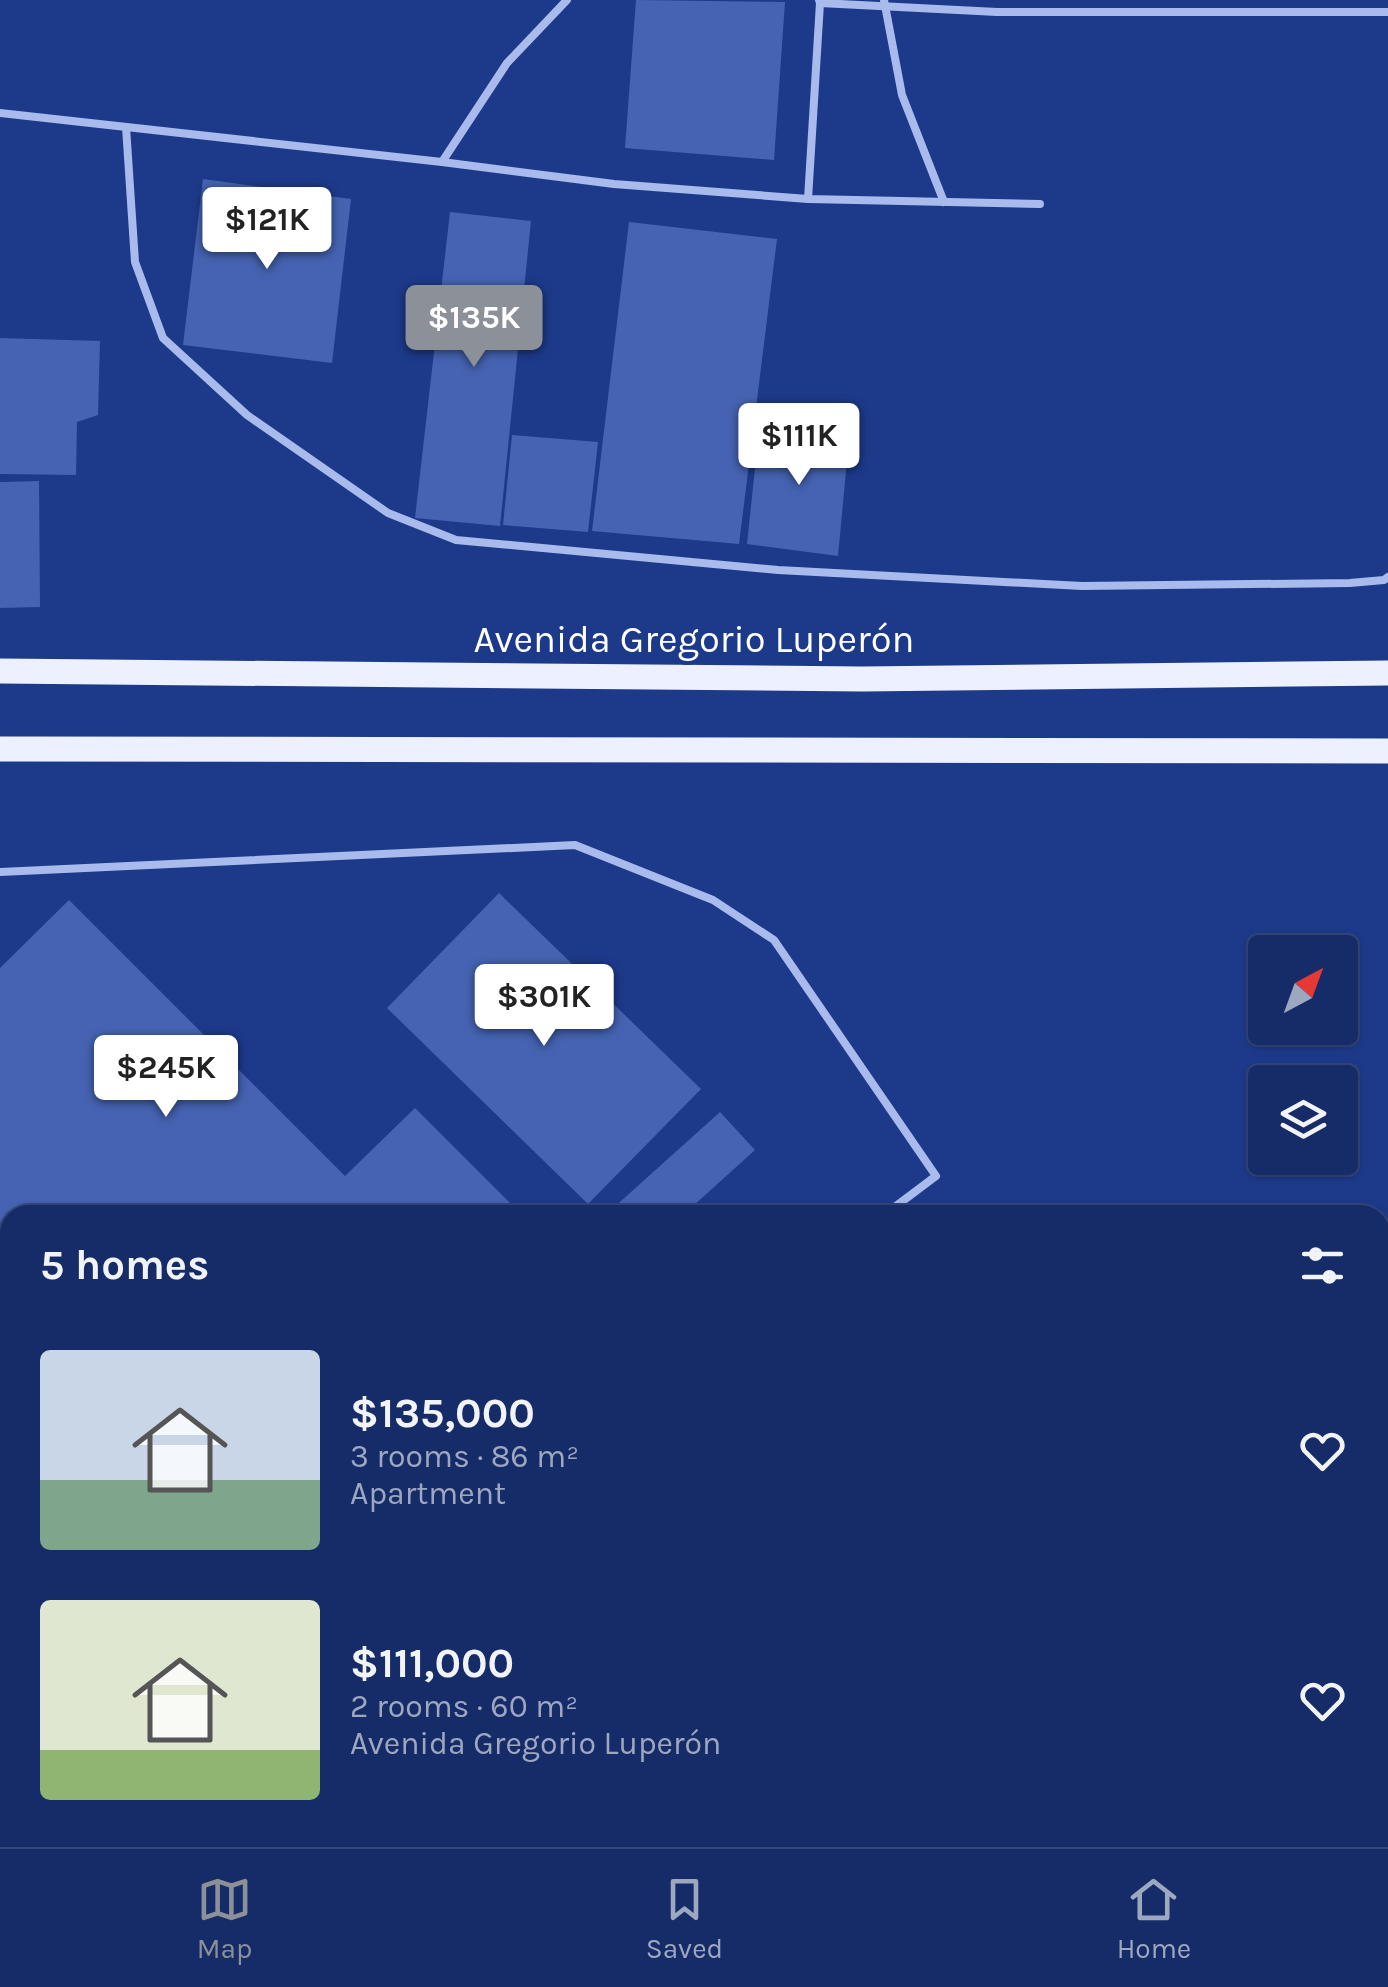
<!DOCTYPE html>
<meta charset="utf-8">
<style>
:root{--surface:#162c68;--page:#233871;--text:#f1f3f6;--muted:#9ea7c0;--line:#35487c;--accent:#8c9099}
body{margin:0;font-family:Karla,sans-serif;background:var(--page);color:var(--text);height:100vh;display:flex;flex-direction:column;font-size:38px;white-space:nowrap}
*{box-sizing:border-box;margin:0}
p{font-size:32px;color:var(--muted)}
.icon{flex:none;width:55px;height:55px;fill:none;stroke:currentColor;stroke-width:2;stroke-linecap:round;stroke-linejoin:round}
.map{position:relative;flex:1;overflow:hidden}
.drawer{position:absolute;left:0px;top:1205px;width:1390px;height:642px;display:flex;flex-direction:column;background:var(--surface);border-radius:30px 30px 0 0;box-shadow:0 2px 8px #0004,0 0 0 2px var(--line)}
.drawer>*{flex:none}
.needle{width:65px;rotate:41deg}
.fabs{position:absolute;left:1248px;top:935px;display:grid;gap:20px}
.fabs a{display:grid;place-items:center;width:110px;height:110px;border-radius:10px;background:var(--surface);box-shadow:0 2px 8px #0004,0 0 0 2px var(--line);font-size:50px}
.price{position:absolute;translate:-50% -85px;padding:0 22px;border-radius:10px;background:#fff;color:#222;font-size:32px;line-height:65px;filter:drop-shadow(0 2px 5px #0008)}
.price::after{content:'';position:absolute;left:50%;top:60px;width:30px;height:22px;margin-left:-15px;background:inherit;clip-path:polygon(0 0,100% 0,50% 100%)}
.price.selected{background:var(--accent);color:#fff}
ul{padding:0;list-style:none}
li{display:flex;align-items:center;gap:30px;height:250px;padding:0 40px}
li span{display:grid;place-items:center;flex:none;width:280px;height:200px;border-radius:10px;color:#555}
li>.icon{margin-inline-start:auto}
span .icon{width:120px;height:120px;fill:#fffc;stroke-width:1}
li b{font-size:42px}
h2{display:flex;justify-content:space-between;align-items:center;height:120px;padding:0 40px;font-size:42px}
.tab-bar{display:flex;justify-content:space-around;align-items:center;height:140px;border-top:2px solid var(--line);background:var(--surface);font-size:28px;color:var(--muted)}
.tab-bar a{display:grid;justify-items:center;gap:5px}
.tab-bar .selected{color:var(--accent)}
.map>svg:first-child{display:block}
.building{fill:#4563b2}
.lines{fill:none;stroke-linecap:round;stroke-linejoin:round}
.lane{stroke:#a8bbec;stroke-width:8}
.street{stroke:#a8bbec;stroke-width:10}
.primary{stroke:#edf1ff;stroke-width:25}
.labels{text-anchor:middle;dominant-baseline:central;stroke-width:8;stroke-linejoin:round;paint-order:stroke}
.street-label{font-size:38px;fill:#fff;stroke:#1d3a8a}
</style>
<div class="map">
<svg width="1388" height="1847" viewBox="0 0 1388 1847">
<rect width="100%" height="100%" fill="#1d3a8a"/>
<g class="building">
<polygon points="636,0 785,2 774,160 625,148"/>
<polygon points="203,179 351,199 332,363 183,345"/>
<polygon points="450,212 531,221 500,526 415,518"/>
<polygon points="629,222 777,239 739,544 592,531"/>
<polygon points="0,338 100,341 98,415 77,422 76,475 0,474"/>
<polygon points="760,421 850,429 838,556 747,544"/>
<polygon points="512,435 598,442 588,532 503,525"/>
<polygon points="39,481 40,607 0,608 0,482"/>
<polygon points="499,893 701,1089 588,1204 387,1008"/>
<polygon points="69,900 345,1176 415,1108 522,1215 10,1215 10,1525 0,1535 0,968"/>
<polygon points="720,1112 755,1150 683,1215 616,1215 611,1210"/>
</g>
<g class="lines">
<g class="lane">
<polyline points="819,0 820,3 997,12 1388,12"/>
<polyline points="884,0 902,95 944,202"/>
<polyline points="0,113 442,162 507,63 567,0"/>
<polyline points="126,127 135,262 163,338 247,415 388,513 456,540 778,570 1082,586 1350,583 1384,580 1388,577"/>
<polyline points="442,162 614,184 808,199 1040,204"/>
<polyline points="808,199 820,3"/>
<polyline points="0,872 575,845 713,900 774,940 936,1176 884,1215"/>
<polyline points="0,1622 10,1612"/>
<polyline points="0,1721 10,1710"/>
<polyline points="0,1827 10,1818"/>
</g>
<g class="street">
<polyline points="1056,1215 1063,1210"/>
<polyline points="1380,1304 1388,1312"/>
<polyline points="1380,1445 1388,1438"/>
<polyline points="1380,1788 1388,1786"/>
<polyline points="282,1847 294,1838"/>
<polyline points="603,1847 615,1838"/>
<polyline points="927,1847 937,1838"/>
<polyline points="1117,1847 1126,1838"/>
</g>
<g class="primary">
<polyline points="0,671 862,679 1388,673"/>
<polyline points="0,749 1388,751"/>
</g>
</g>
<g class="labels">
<g class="street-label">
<text x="694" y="639">Avenida Gregorio Luperón</text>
</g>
</g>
</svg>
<div class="fabs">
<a><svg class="needle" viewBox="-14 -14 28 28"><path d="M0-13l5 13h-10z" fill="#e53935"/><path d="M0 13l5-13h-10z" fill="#9ea7c0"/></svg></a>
<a><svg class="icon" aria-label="layers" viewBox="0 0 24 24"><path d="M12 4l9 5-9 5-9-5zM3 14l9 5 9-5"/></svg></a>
</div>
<b class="price" style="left:267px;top:272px">$121K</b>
<b class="price selected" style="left:474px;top:370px">$135K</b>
<b class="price" style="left:799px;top:488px">$111K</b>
<b class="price" style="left:544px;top:1049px">$301K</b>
<b class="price" style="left:166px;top:1120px">$245K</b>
<section class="drawer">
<h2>5 homes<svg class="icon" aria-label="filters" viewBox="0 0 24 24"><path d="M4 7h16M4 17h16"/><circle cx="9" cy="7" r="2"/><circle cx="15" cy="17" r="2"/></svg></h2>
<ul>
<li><span style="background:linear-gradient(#c9d6e8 65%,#7fa58c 0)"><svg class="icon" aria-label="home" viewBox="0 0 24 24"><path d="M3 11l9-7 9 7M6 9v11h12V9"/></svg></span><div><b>$135,000</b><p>3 rooms · 86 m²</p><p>Apartment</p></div><svg class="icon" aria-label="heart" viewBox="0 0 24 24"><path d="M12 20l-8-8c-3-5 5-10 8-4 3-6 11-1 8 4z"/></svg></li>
<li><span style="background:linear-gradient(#dfe7d0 75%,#8fb573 0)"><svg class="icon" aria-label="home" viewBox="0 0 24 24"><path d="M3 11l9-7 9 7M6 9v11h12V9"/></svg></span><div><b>$111,000</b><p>2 rooms · 60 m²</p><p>Avenida Gregorio Luperón</p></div><svg class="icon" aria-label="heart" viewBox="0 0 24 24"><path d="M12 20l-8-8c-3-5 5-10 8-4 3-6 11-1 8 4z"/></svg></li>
</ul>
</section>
</div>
<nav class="tab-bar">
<a class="selected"><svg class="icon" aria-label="map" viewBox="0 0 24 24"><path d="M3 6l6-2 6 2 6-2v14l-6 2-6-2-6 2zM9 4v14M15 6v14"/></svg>Map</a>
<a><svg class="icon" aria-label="saved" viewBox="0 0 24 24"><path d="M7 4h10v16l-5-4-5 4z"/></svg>Saved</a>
<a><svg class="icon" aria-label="home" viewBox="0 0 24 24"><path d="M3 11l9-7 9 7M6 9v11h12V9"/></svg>Home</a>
</nav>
